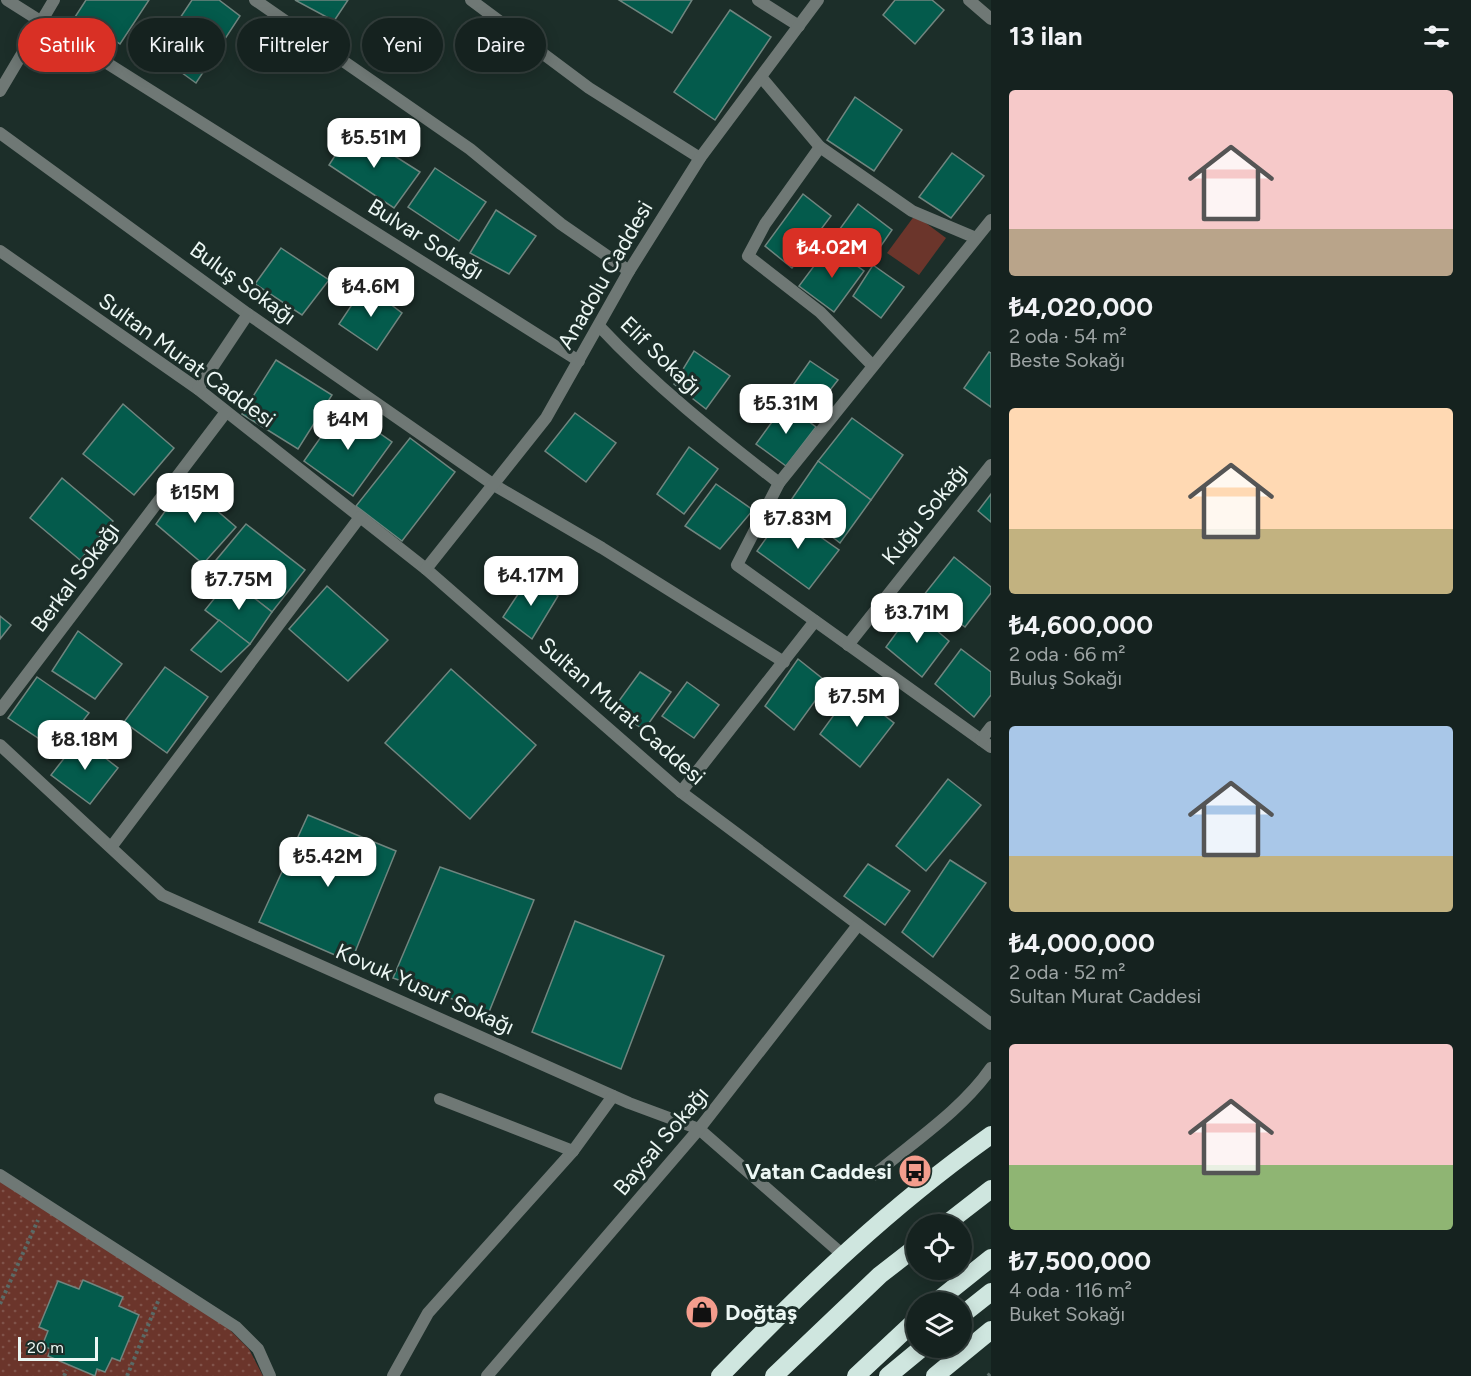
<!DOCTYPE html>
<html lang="tr">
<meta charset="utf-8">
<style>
:root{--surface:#15221f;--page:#222f2c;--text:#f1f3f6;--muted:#9da4a4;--line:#343f3d;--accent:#d93025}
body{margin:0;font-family:Figtree,sans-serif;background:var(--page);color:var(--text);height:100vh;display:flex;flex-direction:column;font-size:22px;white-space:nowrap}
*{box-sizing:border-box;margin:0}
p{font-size:20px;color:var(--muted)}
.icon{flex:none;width:33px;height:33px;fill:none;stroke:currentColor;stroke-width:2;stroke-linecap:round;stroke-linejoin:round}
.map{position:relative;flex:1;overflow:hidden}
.side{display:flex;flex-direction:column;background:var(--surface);width:480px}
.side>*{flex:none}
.hud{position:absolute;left:18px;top:18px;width:570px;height:54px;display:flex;gap:12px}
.fabs{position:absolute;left:906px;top:1214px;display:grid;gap:12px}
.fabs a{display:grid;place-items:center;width:66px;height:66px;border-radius:50%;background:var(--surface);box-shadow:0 3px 15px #0003,0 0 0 2px var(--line);font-size:30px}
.scale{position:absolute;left:18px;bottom:15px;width:80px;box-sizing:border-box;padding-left:6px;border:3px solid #ecf7f4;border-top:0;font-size:16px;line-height:21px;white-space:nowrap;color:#ecf7f4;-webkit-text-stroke:4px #1c2e29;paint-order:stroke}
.price{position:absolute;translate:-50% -51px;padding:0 14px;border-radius:12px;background:#fff;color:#222;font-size:20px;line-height:39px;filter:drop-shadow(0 2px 3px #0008)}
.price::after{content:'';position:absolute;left:50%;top:36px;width:18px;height:14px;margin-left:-9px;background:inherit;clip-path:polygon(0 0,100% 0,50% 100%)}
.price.current{background:var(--accent);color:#fff}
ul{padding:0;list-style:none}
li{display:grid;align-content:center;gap:12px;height:318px;padding:0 18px}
li span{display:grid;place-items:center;height:186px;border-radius:6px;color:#555}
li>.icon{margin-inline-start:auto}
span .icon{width:108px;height:108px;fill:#fffc;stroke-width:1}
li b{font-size:26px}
h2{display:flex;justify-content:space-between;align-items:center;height:72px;padding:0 18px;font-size:26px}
.tag{padding:0 21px;border-radius:27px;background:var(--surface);box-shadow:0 3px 15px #0003,0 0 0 2px var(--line);font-size:21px;line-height:54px}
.tag.current{background:var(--accent);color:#fff}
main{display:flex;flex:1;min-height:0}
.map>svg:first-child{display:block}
.grass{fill:url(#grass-dots)}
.park{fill:#6b352b}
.building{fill:#045b4c;stroke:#70857f;stroke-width:1.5}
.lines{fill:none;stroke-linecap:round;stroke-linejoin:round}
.path{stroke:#5a6a66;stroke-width:4;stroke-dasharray:3 3;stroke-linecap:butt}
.lane{stroke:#6f7875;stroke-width:12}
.street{stroke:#6f7875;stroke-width:12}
.highway{stroke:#cfe6df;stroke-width:18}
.labels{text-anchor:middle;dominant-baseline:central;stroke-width:6;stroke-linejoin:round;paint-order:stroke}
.street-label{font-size:22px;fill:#ecf7f4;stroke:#1c2e29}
.poi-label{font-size:22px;font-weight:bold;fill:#ecf7f4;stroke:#1c2e29;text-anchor:end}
</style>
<main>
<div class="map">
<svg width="991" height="1376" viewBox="0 0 991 1376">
<defs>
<pattern id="grass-dots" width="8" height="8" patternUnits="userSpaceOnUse" patternTransform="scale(1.5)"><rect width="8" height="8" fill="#6b352b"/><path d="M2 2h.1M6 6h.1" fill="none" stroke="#80534a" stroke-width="1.8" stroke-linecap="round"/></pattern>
</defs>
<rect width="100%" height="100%" fill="#1c2e29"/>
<polygon class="grass" points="0,1181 225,1325 249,1349 263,1376 0,1376"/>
<polygon class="park" points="915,215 946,238 919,275 887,253"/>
<g class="building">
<polygon points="86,0 149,0 120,44 75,17"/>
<polygon points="192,0 219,0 240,16 196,83 156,54"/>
<polygon points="295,0 348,0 334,21"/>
<polygon points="619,0 692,0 672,33"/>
<polygon points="895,0 932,0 944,10 915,44 883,15"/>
<polygon points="730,10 771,37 715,120 674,92"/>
<polygon points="855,97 902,130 874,171 827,140"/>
<polygon points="352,129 420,172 394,208 329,165"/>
<polygon points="952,153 984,176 951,218 919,197"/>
<polygon points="435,168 486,202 459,241 408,207"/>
<polygon points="803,194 831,216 792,268 765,246"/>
<polygon points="858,204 892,230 869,263 834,237"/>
<polygon points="496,210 536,236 509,274 470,253"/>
<polygon points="829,246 864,271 834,312 799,286"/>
<polygon points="281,248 329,280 302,315 255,284"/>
<polygon points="873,265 904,287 881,318 853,296"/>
<polygon points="365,285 402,313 377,350 339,324"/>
<polygon points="694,351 730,376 706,409 674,384"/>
<polygon points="989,352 991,353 991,407 964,388"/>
<polygon points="276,360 332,395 298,449 242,414"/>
<polygon points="810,361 838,380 810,416 784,398"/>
<polygon points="123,404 174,448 134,495 83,454"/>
<polygon points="785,404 816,427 786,466 756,444"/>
<polygon points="342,407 392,442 353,496 304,461"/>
<polygon points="575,413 616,443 586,482 545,451"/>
<polygon points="852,418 903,455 871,500 818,461"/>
<polygon points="410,438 455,472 402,541 356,506"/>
<polygon points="689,447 718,469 684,514 657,494"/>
<polygon points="818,461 871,500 840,543 789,503"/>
<polygon points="62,478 113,521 80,560 30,518"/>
<polygon points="185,483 236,527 203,564 156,524"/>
<polygon points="716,484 753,510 720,549 685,526"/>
<polygon points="991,494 991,522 978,511"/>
<polygon points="785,512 839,550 809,589 757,551"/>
<polygon points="246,524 305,570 272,612 212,565"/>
<polygon points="954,557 991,587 991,593 965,627 923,596"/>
<polygon points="530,576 558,596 532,639 503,617"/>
<polygon points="230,579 272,612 250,644 205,610"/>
<polygon points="327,586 388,640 348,681 289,629"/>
<polygon points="913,610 949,641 922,677 886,647"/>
<polygon points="0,616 11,625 0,639"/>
<polygon points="219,620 250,644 221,672 191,650"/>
<polygon points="78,631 122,664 95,699 52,671"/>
<polygon points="961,649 991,672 991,695 974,717 935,684"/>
<polygon points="798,659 828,683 794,730 765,706"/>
<polygon points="165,667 208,697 167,753 124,722"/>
<polygon points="451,669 536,745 470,819 385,743"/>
<polygon points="640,672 671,692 644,730 613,709"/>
<polygon points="37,677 89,713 59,752 8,718"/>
<polygon points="687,682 719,705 694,738 662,716"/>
<polygon points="852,690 894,723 860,767 820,734"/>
<polygon points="80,738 118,768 90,804 51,775"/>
<polygon points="948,779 981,805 926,871 896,846"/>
<polygon points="308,815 396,851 351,962 259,922"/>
<polygon points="950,860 986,883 933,957 902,932"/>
<polygon points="868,864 910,891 885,925 844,896"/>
<polygon points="440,867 534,900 489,1012 393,978"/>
<polygon points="575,921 664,956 621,1069 532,1032"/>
<polygon points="83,1280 123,1297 119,1306 139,1315 120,1361 112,1358 105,1372 97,1369 95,1376 48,1356 51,1349 42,1346 48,1331 39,1327 58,1281 79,1289"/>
</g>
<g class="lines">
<g class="path">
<polyline points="0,1304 38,1220"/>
<polyline points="64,1376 67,1370"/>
<polyline points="127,1376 159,1299"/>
<polyline points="988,1376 991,1373"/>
</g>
<g class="lane">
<polyline points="440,1099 573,1151"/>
<polyline points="0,1175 236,1327 258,1349 270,1376"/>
</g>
<g class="street">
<polyline points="7,0 579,361"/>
<polyline points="255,0 470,149 561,224 629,271"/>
<polyline points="471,0 589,88 700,158"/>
<polyline points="758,0 799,26"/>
<polyline points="969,0 991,19"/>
<polyline points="762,78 820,147 912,211 976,238"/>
<polyline points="0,91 54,0"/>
<polyline points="0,133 248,314 494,485 602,548 784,662"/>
<polyline points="820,147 765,224 748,256 820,312 873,366"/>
<polyline points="991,220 779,483 737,565 991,747"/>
<polyline points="0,251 198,389 426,569 681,792 991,1024"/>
<path d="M599 326C654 385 716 434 779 483"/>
<polyline points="198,389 248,314"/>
<polyline points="426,569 546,418 629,271 700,158 818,0"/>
<polyline points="848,645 991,465"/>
<polyline points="0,710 226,412"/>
<polyline points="981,740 991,727"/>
<polyline points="0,745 162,895 629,1103 699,1129 843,1255"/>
<polyline points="681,792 815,621"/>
<polyline points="112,846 360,517"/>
<path d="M874 1175C913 1142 962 1110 991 1068"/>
<polyline points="393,1376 428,1313 573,1151 613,1096"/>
<polyline points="487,1376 699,1129 858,925"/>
</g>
<g class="highway">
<polyline points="946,1224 991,1189"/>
<polyline points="936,1302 991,1258"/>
<polyline points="962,1315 991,1292"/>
<path d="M720 1376C804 1289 892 1205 991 1135"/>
<polyline points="774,1376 880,1275 916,1247"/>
<polyline points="856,1376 916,1320"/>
<polyline points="888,1376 923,1347"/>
<polyline points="935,1376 991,1330"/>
</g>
</g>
<defs>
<symbol id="bus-disc" viewBox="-11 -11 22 22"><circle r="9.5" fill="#f49d8d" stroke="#1c2e29"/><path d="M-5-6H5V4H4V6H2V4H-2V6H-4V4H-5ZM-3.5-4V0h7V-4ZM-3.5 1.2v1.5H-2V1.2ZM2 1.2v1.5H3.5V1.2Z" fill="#111"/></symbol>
<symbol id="shop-disc" viewBox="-11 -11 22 22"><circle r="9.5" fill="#f49d8d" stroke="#1c2e29"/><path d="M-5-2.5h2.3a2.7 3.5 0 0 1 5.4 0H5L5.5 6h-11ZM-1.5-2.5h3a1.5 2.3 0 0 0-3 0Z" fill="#111"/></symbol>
</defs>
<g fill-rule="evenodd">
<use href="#bus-disc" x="896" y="1152" width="38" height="38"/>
<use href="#shop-disc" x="683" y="1293" width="38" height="38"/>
</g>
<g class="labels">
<g class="street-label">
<text transform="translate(426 239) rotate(32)">Bulvar Sokağı</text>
<text transform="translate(605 275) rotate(-60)">Anadolu Caddesi</text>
<text transform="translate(243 283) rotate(36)">Buluş Sokağı</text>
<text transform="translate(661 356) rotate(44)">Elif Sokağı</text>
<text transform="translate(187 360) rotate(36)">Sultan Murat Caddesi</text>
<text transform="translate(925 514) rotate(-51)">Kuğu Sokağı</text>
<text transform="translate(75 577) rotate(-53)">Berkal Sokağı</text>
<text transform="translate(622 711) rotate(41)">Sultan Murat Caddesi</text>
<text transform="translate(425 989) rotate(24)">Kovuk Yusuf Sokağı</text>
<text transform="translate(661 1141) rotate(-50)">Baysal Sokağı</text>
</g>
<g class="poi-label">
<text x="892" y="1171">Vatan Caddesi</text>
<text x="725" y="1312" text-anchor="start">Doğtaş</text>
</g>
</g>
</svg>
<div class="fabs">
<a><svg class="icon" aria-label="locate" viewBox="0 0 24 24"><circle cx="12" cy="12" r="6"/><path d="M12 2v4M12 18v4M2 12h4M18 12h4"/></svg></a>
<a><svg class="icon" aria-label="layers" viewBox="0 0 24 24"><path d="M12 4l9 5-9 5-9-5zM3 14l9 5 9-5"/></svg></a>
</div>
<div class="scale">20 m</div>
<b class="price" style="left:374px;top:169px">₺5.51M</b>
<b class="price current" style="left:832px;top:279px">₺4.02M</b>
<b class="price" style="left:371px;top:318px">₺4.6M</b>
<b class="price" style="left:786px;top:435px">₺5.31M</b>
<b class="price" style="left:348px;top:451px">₺4M</b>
<b class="price" style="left:195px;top:524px">₺15M</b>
<b class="price" style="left:798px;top:550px">₺7.83M</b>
<b class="price" style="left:531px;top:607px">₺4.17M</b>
<b class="price" style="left:239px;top:611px">₺7.75M</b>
<b class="price" style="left:917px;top:644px">₺3.71M</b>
<b class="price" style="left:857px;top:728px">₺7.5M</b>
<b class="price" style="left:85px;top:771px">₺8.18M</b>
<b class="price" style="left:328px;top:888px">₺5.42M</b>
<div class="hud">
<a class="tag current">Satılık</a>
<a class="tag">Kiralık</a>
<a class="tag">Filtreler</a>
<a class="tag">Yeni</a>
<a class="tag">Daire</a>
</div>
</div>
<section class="side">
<h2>13 ilan<svg class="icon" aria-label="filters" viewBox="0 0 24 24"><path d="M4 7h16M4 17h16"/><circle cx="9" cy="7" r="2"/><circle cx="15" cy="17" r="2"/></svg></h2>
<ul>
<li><span style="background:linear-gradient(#f6c9c9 75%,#b9a48a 0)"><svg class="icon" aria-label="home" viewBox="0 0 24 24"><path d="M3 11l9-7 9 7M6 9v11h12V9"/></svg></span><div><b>₺4,020,000</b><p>2 oda · 54 m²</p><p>Beste Sokağı</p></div></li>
<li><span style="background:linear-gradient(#ffd9b3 65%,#c2b280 0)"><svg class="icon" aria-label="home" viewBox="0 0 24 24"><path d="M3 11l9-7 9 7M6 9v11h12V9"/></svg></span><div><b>₺4,600,000</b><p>2 oda · 66 m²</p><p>Buluş Sokağı</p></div></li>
<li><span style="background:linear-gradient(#a9c7e8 70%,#c2b280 0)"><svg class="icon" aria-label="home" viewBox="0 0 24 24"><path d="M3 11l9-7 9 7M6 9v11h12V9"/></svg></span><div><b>₺4,000,000</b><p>2 oda · 52 m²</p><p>Sultan Murat Caddesi</p></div></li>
<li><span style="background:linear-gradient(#f6c9c9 65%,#8fb573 0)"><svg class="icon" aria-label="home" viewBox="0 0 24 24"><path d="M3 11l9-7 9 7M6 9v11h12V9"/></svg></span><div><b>₺7,500,000</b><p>4 oda · 116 m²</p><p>Buket Sokağı</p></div></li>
</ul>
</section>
</main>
